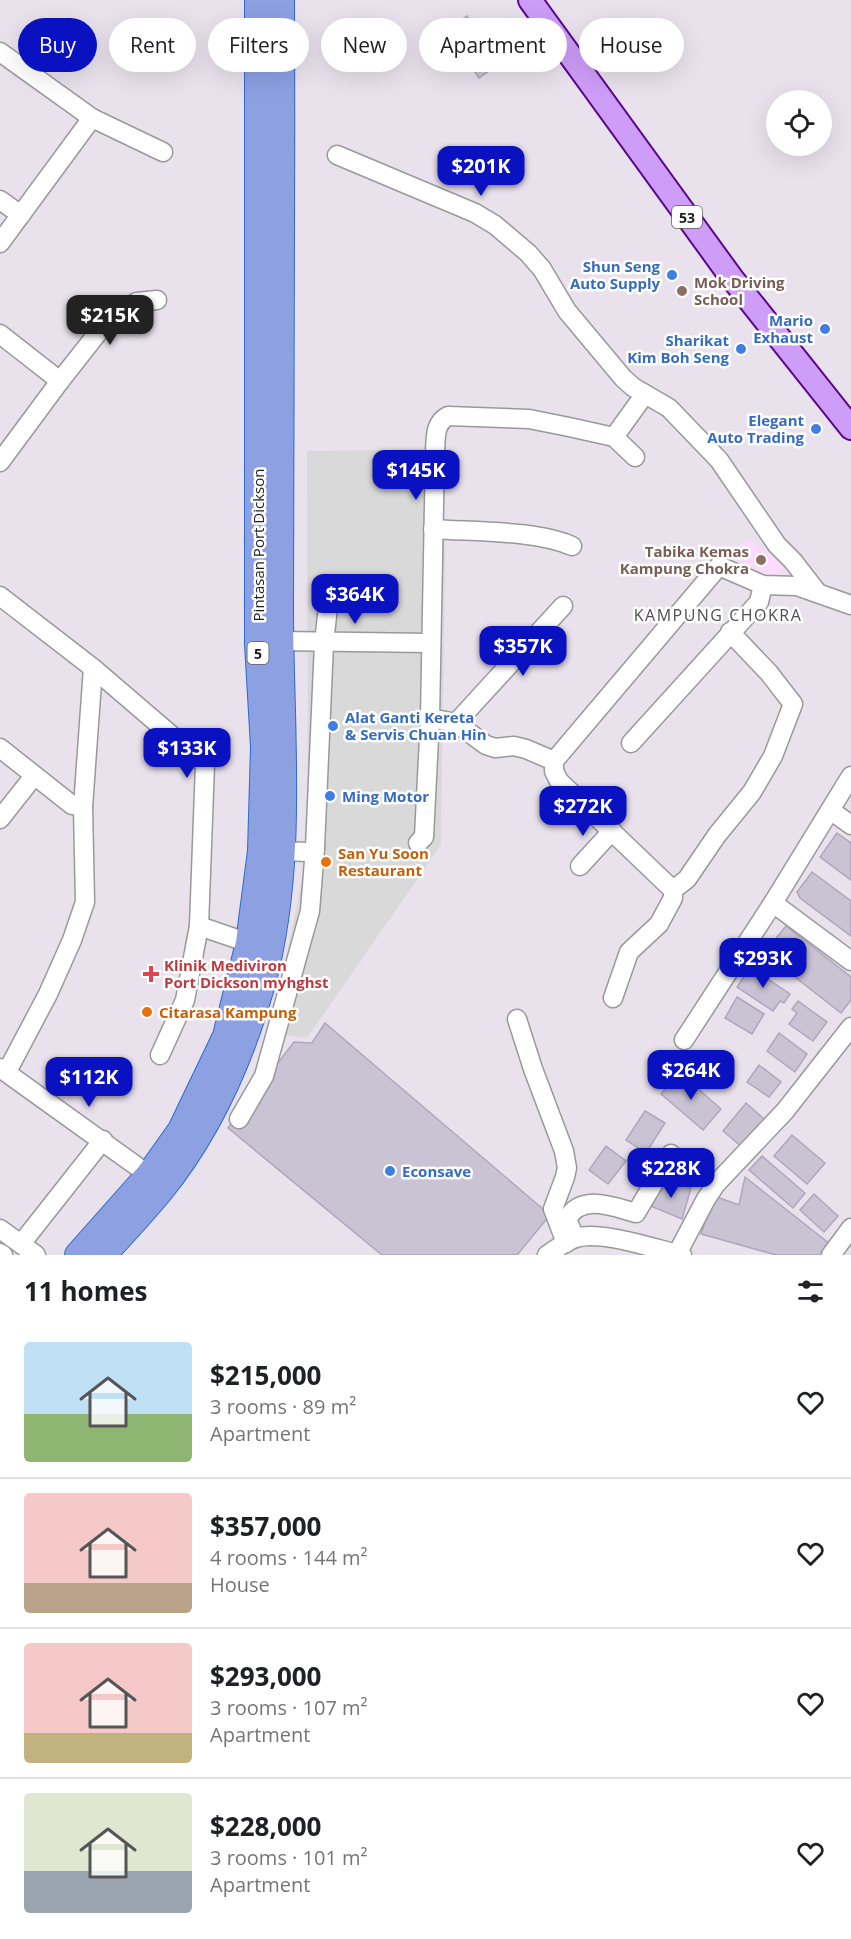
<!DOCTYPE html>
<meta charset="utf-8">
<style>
:root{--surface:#fff;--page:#f6f6f6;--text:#202124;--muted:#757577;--line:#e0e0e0;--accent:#0911c0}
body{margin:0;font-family:"Open Sans",sans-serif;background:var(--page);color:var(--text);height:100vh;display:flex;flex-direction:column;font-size:22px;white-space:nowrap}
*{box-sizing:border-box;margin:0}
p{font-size:20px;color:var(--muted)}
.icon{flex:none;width:33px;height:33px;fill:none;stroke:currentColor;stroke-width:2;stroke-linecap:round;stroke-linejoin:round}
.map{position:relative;height:1255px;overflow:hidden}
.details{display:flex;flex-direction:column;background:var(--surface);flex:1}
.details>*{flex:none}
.banner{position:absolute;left:18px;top:18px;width:816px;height:54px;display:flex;gap:12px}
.fabs{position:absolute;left:766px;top:90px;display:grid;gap:12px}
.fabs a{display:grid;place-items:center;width:66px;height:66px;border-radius:50%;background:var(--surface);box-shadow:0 6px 24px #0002;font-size:30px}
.price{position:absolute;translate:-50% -51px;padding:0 14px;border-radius:12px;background:var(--accent);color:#fff;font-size:20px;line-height:39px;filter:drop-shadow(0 2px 3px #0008)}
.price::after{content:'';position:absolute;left:50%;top:36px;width:18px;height:14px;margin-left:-9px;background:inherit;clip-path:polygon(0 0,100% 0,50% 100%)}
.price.active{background:#222;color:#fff}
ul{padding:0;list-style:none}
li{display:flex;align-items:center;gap:18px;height:150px;padding:0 24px}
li+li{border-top:2px solid var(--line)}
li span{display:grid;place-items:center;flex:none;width:168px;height:120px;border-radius:6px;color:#555}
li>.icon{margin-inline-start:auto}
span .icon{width:72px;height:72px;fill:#fffc;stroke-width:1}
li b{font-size:26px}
h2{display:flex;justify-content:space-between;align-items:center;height:72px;padding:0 24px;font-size:26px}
.pill{padding:0 21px;border-radius:27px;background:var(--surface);box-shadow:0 6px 24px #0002;font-size:21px;line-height:54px}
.pill.active{background:var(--accent);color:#fff}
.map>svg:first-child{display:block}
.residential{fill:#d9d9da}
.education{fill:#fcdbfd}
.building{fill:#cac3d4;stroke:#afa6be;stroke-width:1.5}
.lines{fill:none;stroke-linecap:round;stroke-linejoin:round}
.minor-casing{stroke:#999;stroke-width:21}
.major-casing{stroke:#5b078e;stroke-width:26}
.highway-casing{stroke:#2b6bcf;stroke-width:28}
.minor{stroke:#fff;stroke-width:18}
.major{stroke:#cd9df7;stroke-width:22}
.highway{stroke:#8da0e2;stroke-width:26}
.shop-dot{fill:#3f7fe0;stroke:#fff;stroke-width:2}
.education-dot{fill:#8d6e63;stroke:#fff;stroke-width:2}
.food-dot{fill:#e8710a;stroke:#fff;stroke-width:2}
.health-dot{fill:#e0444e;stroke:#fff;stroke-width:2}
.labels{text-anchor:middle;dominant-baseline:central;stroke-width:5;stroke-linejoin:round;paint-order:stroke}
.shield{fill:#fff;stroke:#606060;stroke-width:1.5}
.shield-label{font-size:14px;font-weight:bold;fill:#1c1c1c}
.shop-label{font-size:15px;font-weight:bold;fill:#366cbe;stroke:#fff;text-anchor:end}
.education-label{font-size:15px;font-weight:bold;fill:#785e54;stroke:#fff;text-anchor:start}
.street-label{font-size:15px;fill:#1c1c1c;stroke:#fff}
.food-label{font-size:15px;font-weight:bold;fill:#c56008;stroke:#fff;text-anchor:start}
.health-label{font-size:15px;font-weight:bold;fill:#be3a42;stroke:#fff;text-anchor:start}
.neighbourhood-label{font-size:16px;letter-spacing:1.5px;fill:#4f4f4f;stroke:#fff}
</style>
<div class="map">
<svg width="851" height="1255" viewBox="0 0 851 1255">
<rect width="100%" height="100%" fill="#e9e2ed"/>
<polygon class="residential" points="442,449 445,554 441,845 307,1038 270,1033 308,852 307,451"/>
<polygon class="education" points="746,539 785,562 775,579 736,558"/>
<g class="building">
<polygon points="467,16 500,63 479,78 446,30"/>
<polygon points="837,833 851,843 851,880 820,857"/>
<polygon points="812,872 851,901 851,936 800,898 797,892"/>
<polygon points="786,926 851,977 851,1000 841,1013 764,953"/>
<polygon points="750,967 790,994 784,1003 780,1001 773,1011 737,987"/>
<polygon points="737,997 764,1014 752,1034 725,1018"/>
<polygon points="798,1001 827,1022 813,1041 789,1024 797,1013 792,1009"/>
<polygon points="325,1023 550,1215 517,1255 382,1255 228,1128 294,1042 312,1043"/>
<polygon points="779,1033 807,1054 795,1072 767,1051"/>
<polygon points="759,1065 781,1082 769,1097 747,1082"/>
<polygon points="679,1072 721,1109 703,1130 661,1094"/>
<polygon points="746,1103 765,1120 742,1147 723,1131"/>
<polygon points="645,1111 665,1123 646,1153 626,1140"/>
<polygon points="792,1135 825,1163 807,1184 774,1156"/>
<polygon points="606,1146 626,1161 608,1184 589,1170"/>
<polygon points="762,1156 805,1193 793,1208 749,1170"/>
<polygon points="745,1177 830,1244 821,1255 776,1255 701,1234 714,1196 739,1205"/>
<polygon points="662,1180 691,1188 682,1219 648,1205"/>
<polygon points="814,1194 838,1216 824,1232 800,1210"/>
</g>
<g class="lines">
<defs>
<g id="minor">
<polyline points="0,52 92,118 163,152"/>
<polyline points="337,155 475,213 495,225 528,253 542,269 567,311 623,378 633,387 669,408 719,460 777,545 793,561 817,592"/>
<polyline points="0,200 21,215"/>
<polyline points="0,243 92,118"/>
<polyline points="0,334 60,381 0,462"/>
<polyline points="60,381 111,316 137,302 157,300"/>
<polyline points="614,437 645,394"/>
<path d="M433 529C473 532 536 530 572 546"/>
<polyline points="0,596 93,668 83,807 85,902 72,940 48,994 11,1064"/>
<polyline points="280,641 430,643"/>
<polyline points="93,668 205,764 199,926 185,1000 160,1055"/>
<polyline points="430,718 456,723 486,745 495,748 514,746 526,749 554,761"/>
<polyline points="456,723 563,606"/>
<polyline points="631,743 759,602 763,585"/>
<polyline points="0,748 72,805 83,807"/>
<polyline points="830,810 851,825"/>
<polyline points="0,819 34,776"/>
<path d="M418 843 424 837 430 718 435 452C436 438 434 423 448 416L529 419 569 427 614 437 635 457"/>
<polyline points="281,851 308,852 315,848"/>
<polyline points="580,866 612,831"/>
<polyline points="673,890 559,781 554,771 554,761 719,566 763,585 797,586 851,605"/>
<polyline points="773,903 851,961"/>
<polyline points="199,926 249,943 261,944"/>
<polyline points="613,998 629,952 659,924 673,898 673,890 687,879 717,835 752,792 773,756 793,704 769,673 730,632"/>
<polyline points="517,1019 533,1069 564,1151 567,1168 565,1177 553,1209 566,1243"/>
<polyline points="684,1040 773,903 851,776"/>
<polyline points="0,1068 149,1175"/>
<polyline points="239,1119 264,1076 310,911 315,848 324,643 328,607"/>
<polyline points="0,1229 36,1255"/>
<path d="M575 1238 567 1219C582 1193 613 1207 636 1213L671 1154"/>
<polyline points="21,1244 103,1140"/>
<polyline points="0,1253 3,1255"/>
<polyline points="677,1254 706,1199 716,1184 785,1111 851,1027"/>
<path d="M547 1255C556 1249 566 1241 576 1238 601 1230 655 1249 682 1255"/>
<polyline points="831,1255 851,1228"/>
</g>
<polyline id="major" points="530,0 731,277 851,428"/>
<g id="highway">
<polyline points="78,1255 149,1175 181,1130 226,1036 249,943 261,851 264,747 258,644 258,0"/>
<path d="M103 1255C122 1234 142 1213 160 1191 208 1132 240 1060 261 987 295 865 280 734 280 609 280 406 282 203 281 0"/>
</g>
</defs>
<use href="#minor" class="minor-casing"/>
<use href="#major" class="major-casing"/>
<use href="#highway" class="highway-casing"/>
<use href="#minor" class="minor"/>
<use href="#major" class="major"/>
<use href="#highway" class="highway"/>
</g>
<g class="shop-dot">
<circle cx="672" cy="275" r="6"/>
<circle cx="825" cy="329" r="6"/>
<circle cx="741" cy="349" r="6"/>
<circle cx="816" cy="429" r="6"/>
<circle cx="333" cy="726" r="6"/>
<circle cx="330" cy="796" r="6"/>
<circle cx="390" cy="1171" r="6"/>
</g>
<g class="education-dot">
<circle cx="682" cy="291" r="6"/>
<circle cx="761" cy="560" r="6"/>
</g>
<g class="food-dot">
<circle cx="326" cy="862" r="6"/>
<circle cx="147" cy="1012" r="6"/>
</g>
<path class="health-dot" d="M148 965h6v6h6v6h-6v6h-6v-6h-6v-6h6z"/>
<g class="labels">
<g class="shield">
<rect x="672" y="206" width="30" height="22" rx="4.5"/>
<rect x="247.5" y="642" width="21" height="22" rx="4.5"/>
</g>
<g class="shield-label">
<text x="687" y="217">53</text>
<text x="258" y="653">5</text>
</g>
<g class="shop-label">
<text x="660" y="266">Shun Seng<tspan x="660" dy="17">Auto Supply</tspan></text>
<text x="813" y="320">Mario<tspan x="813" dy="17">Exhaust</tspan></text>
<text x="729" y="340">Sharikat<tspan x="729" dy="17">Kim Boh Seng</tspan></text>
<text x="804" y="420">Elegant<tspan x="804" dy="17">Auto Trading</tspan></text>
<text x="345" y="717" text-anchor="start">Alat Ganti Kereta<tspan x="345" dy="17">&amp; Servis Chuan Hin</tspan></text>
<text x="342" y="796" text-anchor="start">Ming Motor</text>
<text x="402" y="1171" text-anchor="start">Econsave</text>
</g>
<g class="education-label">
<text x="694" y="282">Mok Driving<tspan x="694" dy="17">School</tspan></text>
<text x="749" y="551" text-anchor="end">Tabika Kemas<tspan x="749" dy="17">Kampung Chokra</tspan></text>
</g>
<g class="street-label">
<text transform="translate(258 545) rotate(-90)">Pintasan Port Dickson</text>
</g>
<g class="food-label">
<text x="338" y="853">San Yu Soon<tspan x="338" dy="17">Restaurant</tspan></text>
<text x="159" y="1012">Citarasa Kampung</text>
</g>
<g class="health-label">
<text x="164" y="965">Klinik Mediviron<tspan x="164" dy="17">Port Dickson myhghst</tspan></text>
</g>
<g class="neighbourhood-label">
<text x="718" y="615">KAMPUNG CHOKRA</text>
</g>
</g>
</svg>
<div class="fabs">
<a><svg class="icon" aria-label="locate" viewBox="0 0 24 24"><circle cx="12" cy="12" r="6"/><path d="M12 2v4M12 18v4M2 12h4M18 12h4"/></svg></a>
</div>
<b class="price" style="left:481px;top:197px">$201K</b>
<b class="price active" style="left:110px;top:346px">$215K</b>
<b class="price" style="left:416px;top:501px">$145K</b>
<b class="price" style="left:355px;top:625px">$364K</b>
<b class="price" style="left:523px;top:677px">$357K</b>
<b class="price" style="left:187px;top:779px">$133K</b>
<b class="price" style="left:583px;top:837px">$272K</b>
<b class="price" style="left:763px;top:989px">$293K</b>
<b class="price" style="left:691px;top:1101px">$264K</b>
<b class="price" style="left:89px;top:1108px">$112K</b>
<b class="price" style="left:671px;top:1199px">$228K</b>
<div class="banner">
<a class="pill active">Buy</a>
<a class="pill">Rent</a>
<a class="pill">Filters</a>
<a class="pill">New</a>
<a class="pill">Apartment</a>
<a class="pill">House</a>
</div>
</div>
<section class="details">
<h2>11 homes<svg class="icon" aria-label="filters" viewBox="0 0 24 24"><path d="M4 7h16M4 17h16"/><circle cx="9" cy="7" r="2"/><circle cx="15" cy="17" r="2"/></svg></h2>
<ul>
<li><span style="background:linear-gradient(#bfe0f5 60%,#8fb573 0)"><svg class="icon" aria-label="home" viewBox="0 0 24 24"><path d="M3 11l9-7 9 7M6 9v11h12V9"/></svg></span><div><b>$215,000</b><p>3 rooms · 89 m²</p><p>Apartment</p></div><svg class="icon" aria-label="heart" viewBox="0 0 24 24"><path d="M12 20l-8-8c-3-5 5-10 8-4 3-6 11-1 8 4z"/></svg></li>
<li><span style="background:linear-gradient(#f6c9c9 75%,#b9a48a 0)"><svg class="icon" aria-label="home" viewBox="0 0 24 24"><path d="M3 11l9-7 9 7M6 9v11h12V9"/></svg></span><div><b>$357,000</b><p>4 rooms · 144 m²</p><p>House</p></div><svg class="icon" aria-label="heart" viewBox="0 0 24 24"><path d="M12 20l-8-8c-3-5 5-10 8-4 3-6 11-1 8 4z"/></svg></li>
<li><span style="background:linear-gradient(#f6c9c9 75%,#c2b280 0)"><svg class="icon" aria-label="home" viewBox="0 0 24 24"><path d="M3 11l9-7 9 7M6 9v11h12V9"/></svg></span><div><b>$293,000</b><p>3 rooms · 107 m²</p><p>Apartment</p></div><svg class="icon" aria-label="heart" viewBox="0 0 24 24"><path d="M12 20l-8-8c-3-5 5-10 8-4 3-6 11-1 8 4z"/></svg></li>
<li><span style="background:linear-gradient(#dfe7d0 65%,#9aa5b1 0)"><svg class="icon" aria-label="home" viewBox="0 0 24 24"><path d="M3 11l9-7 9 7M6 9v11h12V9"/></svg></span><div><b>$228,000</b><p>3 rooms · 101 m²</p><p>Apartment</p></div><svg class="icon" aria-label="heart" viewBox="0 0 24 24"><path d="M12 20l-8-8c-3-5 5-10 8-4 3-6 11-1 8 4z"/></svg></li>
</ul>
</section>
